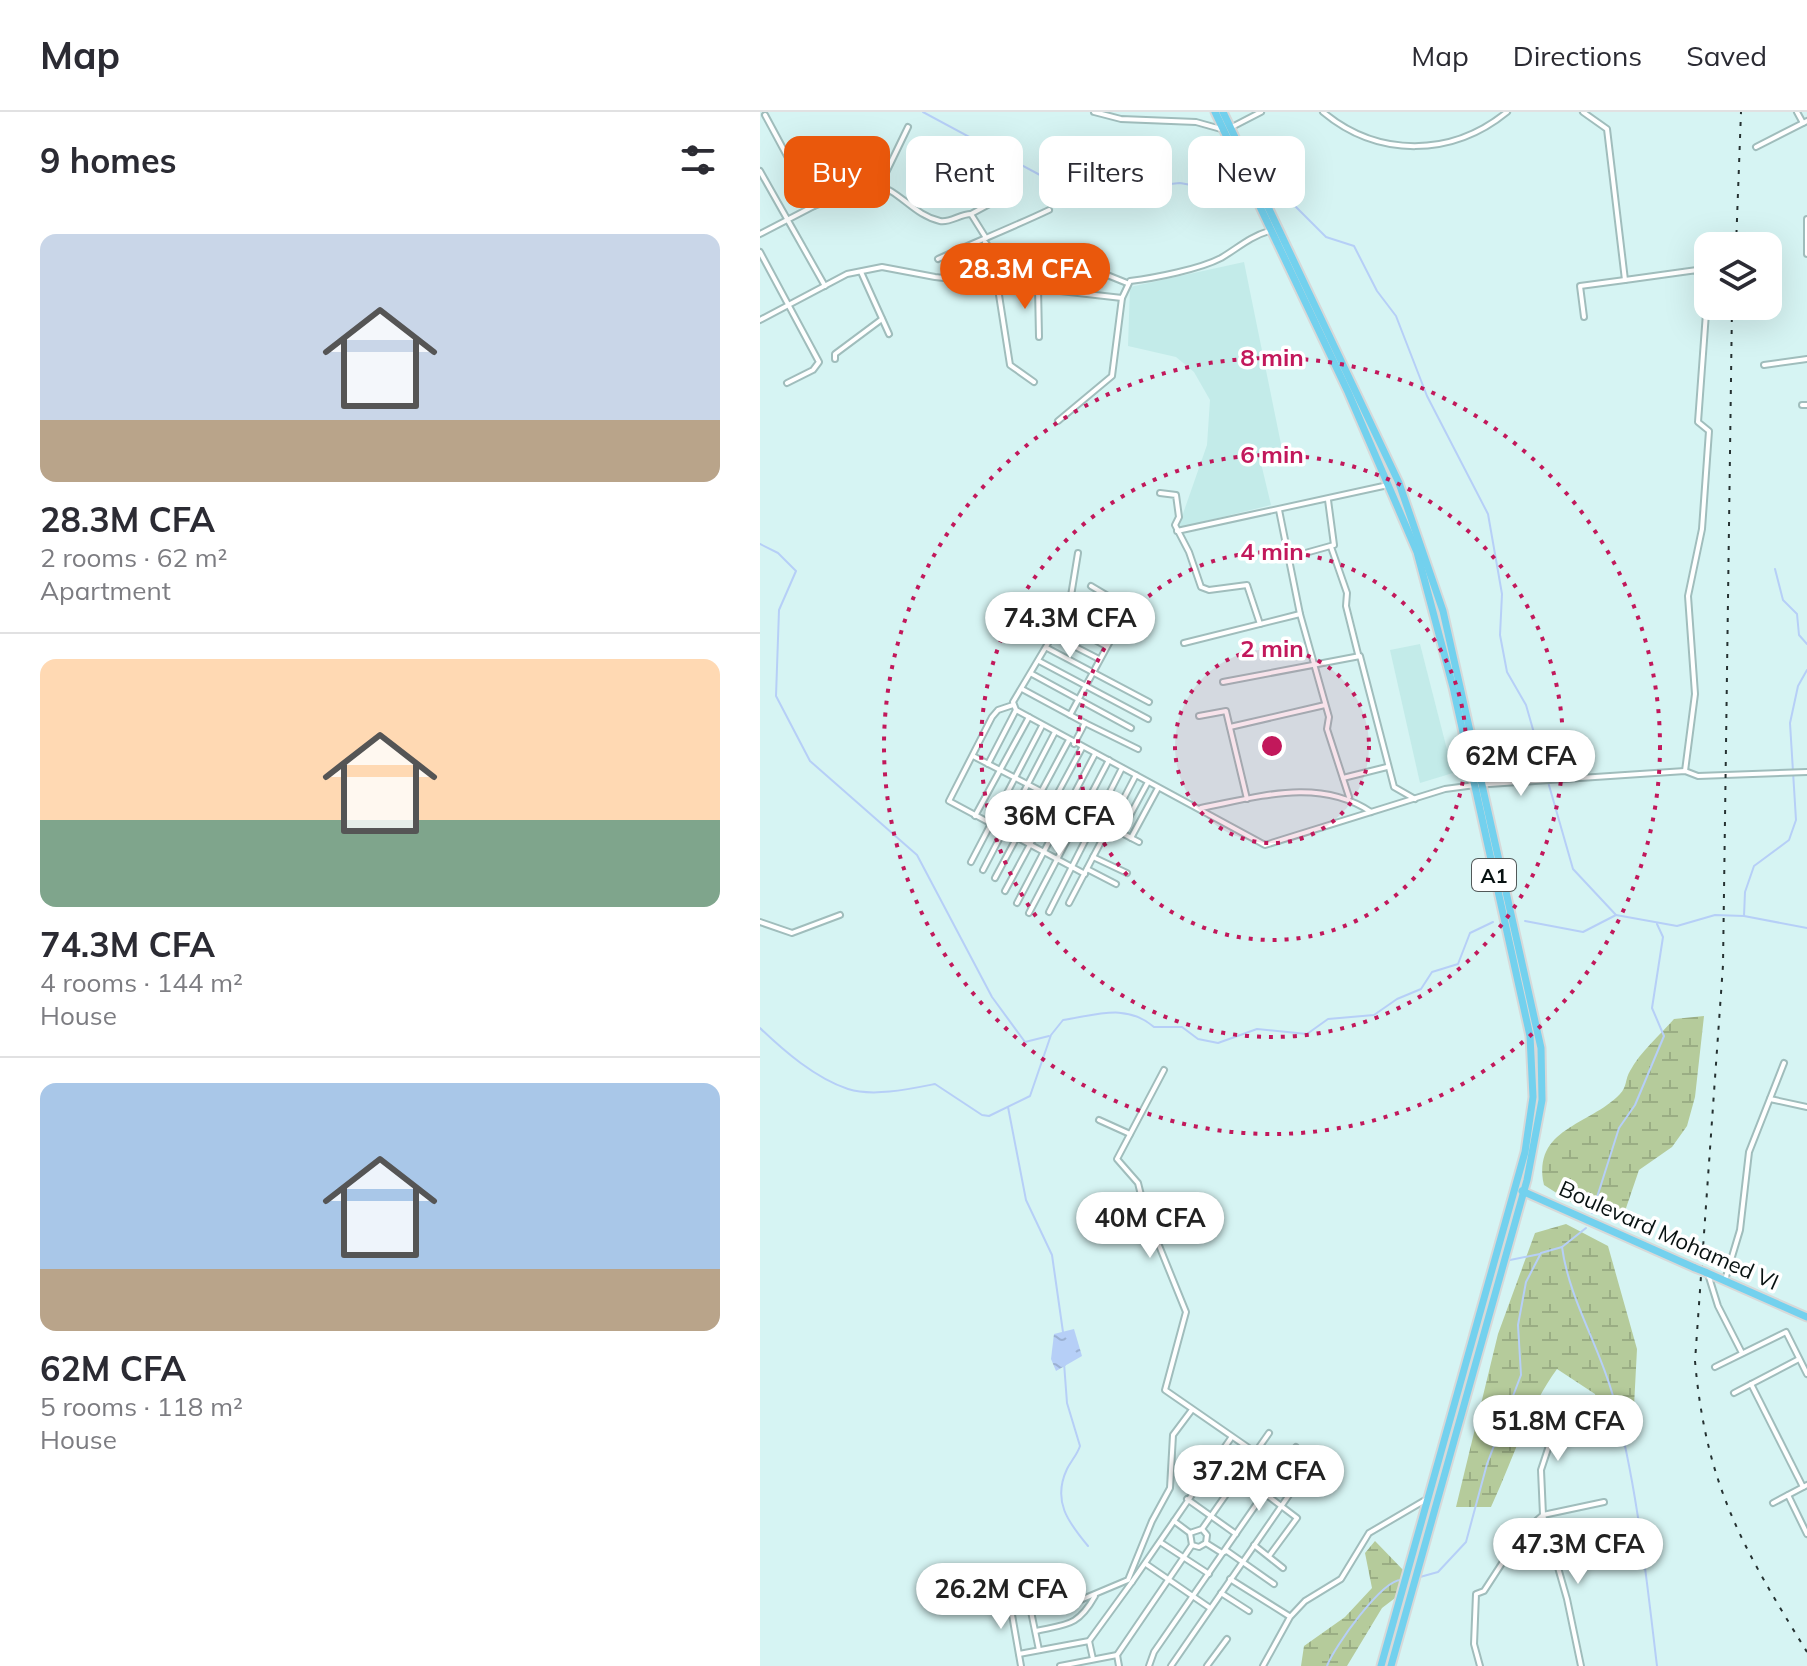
<!DOCTYPE html>
<meta charset="utf-8">
<style>
:root{--surface:#fff;--page:#f2f2f3;--text:#2b2b33;--muted:#7c7c81;--line:#e1e1e2;--accent:#ea580c}
body{margin:0;font-family:Mulish,sans-serif;background:var(--page);color:var(--text);height:100vh;display:flex;flex-direction:column;font-size:30px;white-space:nowrap}
*{box-sizing:border-box;margin:0}
p{font-size:26px;color:var(--muted)}
.icon{flex:none;width:44px;height:44px;fill:none;stroke:currentColor;stroke-width:2;stroke-linecap:round;stroke-linejoin:round}
.map{position:relative;flex:1;overflow:hidden}
.panel{display:flex;flex-direction:column;background:var(--surface);width:760px}
.panel>*{flex:none}
.top-card{position:absolute;left:24px;top:24px;width:760px;height:72px;display:flex;gap:16px}
.controls{position:absolute;left:934px;top:120px;display:grid;gap:16px}
.controls a{display:grid;place-items:center;width:88px;height:88px;border-radius:16px;background:var(--surface);box-shadow:0 8px 32px #0002;font-size:40px}
.price{position:absolute;translate:-50% -68px;padding:0 18px;border-radius:28px;background:#fff;color:#222;font-size:26px;line-height:52px;filter:drop-shadow(0 2px 4px #0008)}
.price::after{content:'';position:absolute;left:50%;top:48px;width:24px;height:18px;margin-left:-12px;background:inherit;clip-path:polygon(0 0,100% 0,50% 100%)}
.price.on{background:var(--accent);color:#fff}
ul{padding:0;list-style:none}
li{display:grid;align-content:center;gap:16px;height:424px;padding:0 40px}
li+li{border-top:2px solid var(--line)}
li span{display:grid;place-items:center;height:248px;border-radius:16px;color:#555}
li>.icon{margin-inline-start:auto}
span .icon{width:144px;height:144px;fill:#fffc;stroke-width:1}
li b{font-size:34px}
h2{display:flex;justify-content:space-between;align-items:center;height:96px;padding:0 40px;font-size:34px}
.chip{padding:0 28px;border-radius:16px;background:var(--surface);box-shadow:0 8px 32px #0002;font-size:28px;line-height:72px}
.chip.on{background:var(--accent);color:#fff}
header{display:flex;align-items:center;gap:48px;box-sizing:border-box;height:112px;padding:0 40px;background:var(--surface);border-bottom:2px solid var(--line)}
header strong{font-size:38px}
nav{display:flex;gap:44px;margin-inline-start:auto;font-size:28px}
main{display:flex;flex:1;min-height:0}
.map>svg:first-child{display:block}
.built{fill:#c3ebe9}
.wetland{fill:url(#wetland-marsh)}
.water{fill:url(#water-ripples)}
.lines{fill:none;stroke-linecap:round;stroke-linejoin:round}
.stream{stroke:#b6cff7;stroke-width:2}
.street-casing{stroke:#a0bdbc;stroke-width:8}
.primary-casing{stroke:#d7d9d9;stroke-width:11}
.street{stroke:#fff;stroke-width:4}
.primary{stroke:#73d1ee;stroke-width:7}
.rail{stroke:#253131;stroke-width:2;stroke-dasharray:4 8;stroke-linecap:butt}
.primary-bridge-casing{stroke:#d7d9d9;stroke-width:11;stroke-linecap:butt}
.primary-bridge{stroke:#73d1ee;stroke-width:7}
.ring{fill:none;stroke:#c2185b;stroke-width:4;stroke-dasharray:4 8}
.labels{text-anchor:middle;dominant-baseline:central;stroke-width:7;stroke-linejoin:round;paint-order:stroke}
.shield{fill:#fff;stroke:#525959;stroke-width:2}
.shield-label{font-size:20px;font-weight:bold;fill:#081212}
.street-label{font-size:22px;fill:#081212;stroke:#fff}
.centre{fill:#c2185b;stroke:#fff;stroke-width:4}
.ring-label{font-size:24px;text-anchor:middle;font-weight:bold;fill:#c2185b;stroke:#fff;stroke-width:7;stroke-linejoin:round;paint-order:stroke}
</style>
<header>
<strong>Map</strong>
<nav><a>Map</a><a>Directions</a><a>Saved</a></nav>
</header>
<main>
<section class="panel">
<h2>9 homes<svg class="icon" aria-label="filters" viewBox="0 0 24 24"><path d="M4 7h16M4 17h16"/><circle cx="9" cy="7" r="2"/><circle cx="15" cy="17" r="2"/></svg></h2>
<ul>
<li><span style="background:linear-gradient(#c9d6e8 75%,#b9a48a 0)"><svg class="icon" aria-label="home" viewBox="0 0 24 24"><path d="M3 11l9-7 9 7M6 9v11h12V9"/></svg></span><div><b>28.3M CFA</b><p>2 rooms · 62 m²</p><p>Apartment</p></div></li>
<li><span style="background:linear-gradient(#ffd9b3 65%,#7fa58c 0)"><svg class="icon" aria-label="home" viewBox="0 0 24 24"><path d="M3 11l9-7 9 7M6 9v11h12V9"/></svg></span><div><b>74.3M CFA</b><p>4 rooms · 144 m²</p><p>House</p></div></li>
<li><span style="background:linear-gradient(#a9c7e8 75%,#b9a48a 0)"><svg class="icon" aria-label="home" viewBox="0 0 24 24"><path d="M3 11l9-7 9 7M6 9v11h12V9"/></svg></span><div><b>62M CFA</b><p>5 rooms · 118 m²</p><p>House</p></div></li>
</ul>
</section>
<div class="map">
<svg width="1047" height="1554" viewBox="0 0 1047 1554">
<defs>
<pattern id="wetland-marsh" width="20" height="14" patternUnits="userSpaceOnUse" patternTransform="scale(2)"><rect width="20" height="14" fill="#b5cb9b"/><path d="M1 5h8M5 5V1M11 12h8M15 12V8" fill="none" stroke="#9aad84"/></pattern>
<pattern id="water-ripples" width="26" height="14" patternUnits="userSpaceOnUse" patternTransform="scale(2)"><rect width="26" height="14" fill="#b6cff7"/><path d="M2 4q2-2 4 0t4 0M15 11q2-2 4 0t4 0" fill="none" stroke="#9bb1d3"/></pattern>
</defs>
<rect width="100%" height="100%" fill="#d6f4f3"/>
<g class="built">
<polygon points="484,150 522,337 499,343 511,393 418,416 447,333 450,288 434,260 416,245 368,234 370,175"/>
<polygon points="660,532 693,661 660,671 630,538"/>
</g>
<g class="wetland">
<path d="M944 904 935 985 927 1014 912 1035 879 1058 865 1099 817 1094 784 1073C772 1016 829 1014 860 982 867 975 865 967 870 959 880 940 900 923 914 907Z"/>
<path d="M806 1112 848 1134 877 1237 873 1313 844 1318 835 1282 797 1257C767 1298 753 1348 731 1395H696L738 1222 775 1121Z"/>
<polygon points="615,1429 646,1461 639,1483 622,1496 587,1554 541,1554 544,1534 585,1505 612,1476 605,1441"/>
</g>
<polygon class="water" points="314,1217 322,1244 296,1259 291,1247 294,1222"/>
<g class="lines">
<g class="stream">
<polyline points="163,0 280,63 318,74 350,78 420,71 493,84"/>
<polyline points="508,86 533,92 566,125 594,134 617,179 636,204 667,284 728,402 742,482 740,523 747,560 766,593 813,757 856,803"/>
<polyline points="0,432 18,441 36,459 19,498 16,584 50,649 157,743 232,885 265,930 289,924"/>
<polyline points="1015,457 1023,488 1037,502 1039,523 1047,532"/>
<polyline points="984,804 985,780 994,754 1029,728 1036,708 1030,611 1038,574 1047,558"/>
<polyline points="765,809 823,820 856,803 917,814 955,803 984,804 1047,816"/>
<path d="M0 916C24 939 55 966 88 977 113 985 150 977 175 972L222 1003 229 1004 270 984 291 923 303 908C337 903 366 891 394 915H422L438 927 458 931 497 917 547 922 568 907 614 903 637 887 661 877 672 860 698 852 710 821 733 810"/>
<polyline points="248,995 266,1088 292,1143 303,1220"/>
<polyline points="832,1101 859,1016 875,993 904,924 892,896 903,825 897,812"/>
<path d="M802 1135C809 1187 839 1233 853 1284 877 1372 886 1463 897 1554"/>
<polyline points="750,1148 780,1142"/>
<path d="M304 1251 307 1291 320 1334C317 1343 311 1349 307 1357 292 1389 308 1410 328 1434"/>
<polyline points="660,1465 678,1460 706,1430 727,1352 761,1263 758,1213 766,1170 781,1141 802,1135 826,1116"/>
<path d="M567 1554C574 1535 623 1466 642 1468"/>
</g>
<defs>
<g id="street">
<polyline points="334,0 361,7 436,10 461,17"/>
<path d="M563 0C618 46 692 45 747 0"/>
<polyline points="823,0 847,17 865,168 937,158 946,201 938,310 949,319 942,417 928,484 935,582 925,659"/>
<polyline points="1037,0 1043,11"/>
<polyline points="5,3 54,94"/>
<polyline points="470,16 501,0"/>
<polyline points="996,35 1047,9"/>
<polyline points="0,59 65,174"/>
<polyline points="120,73 148,15"/>
<polyline points="211,102 237,88"/>
<polyline points="1047,107 1047,142"/>
<path d="M0 122 54 94 114 72C140 78 153 103 180 109 190 111 200 102 211 102L226 126"/>
<polyline points="225,130 239,148"/>
<polyline points="0,140 59,250 53,258 27,271"/>
<path d="M178 147C215 130 251 116 289 98"/>
<polyline points="101,160 129,222"/>
<polyline points="234,170 239,148 275,144 310,148 367,171"/>
<polyline points="241,171 239,183 250,253 274,270"/>
<polyline points="278,175 279,225"/>
<polyline points="824,205 820,174 865,168"/>
<path d="M0 208 87 162 122 155 175 165 362 186 370 169C395 166 440 157 461 146 478 136 489 125 509 119"/>
<polyline points="75,247 75,242 122,207"/>
<polyline points="1004,253 1047,247"/>
<polyline points="1042,293 1047,293"/>
<polyline points="298,309 352,264 362,186"/>
<polyline points="400,381 416,383 419,405 415,413 429,440 441,475 449,478 487,473 500,512"/>
<polyline points="519,398 540,502 569,605 567,617 589,685"/>
<polyline points="417,419 628,373"/>
<polyline points="571,435 587,481 586,494 598,542"/>
<polyline points="318,441 309,496 253,590 256,598 505,733 685,677 715,673 925,659 938,664 1047,660"/>
<polyline points="531,445 574,433 568,388"/>
<polyline points="309,496 355,520"/>
<polyline points="302,510 346,534"/>
<polyline points="294,524 339,547"/>
<polyline points="424,531 540,502"/>
<polyline points="287,536 389,590"/>
<polyline points="279,549 388,607"/>
<polyline points="272,562 371,616"/>
<polyline points="463,570 600,544 634,675 655,687"/>
<polyline points="262,577 325,611 314,632"/>
<polyline points="253,593 238,598 232,605 189,689 325,762"/>
<polyline points="310,603 368,496 331,474"/>
<polyline points="439,604 466,599 487,687"/>
<polyline points="325,611 378,637"/>
<polyline points="470,615 565,593"/>
<polyline points="213,644 379,730"/>
<polyline points="228,652 256,598"/>
<polyline points="583,666 627,655"/>
<path d="M441 696C498 685 559 665 611 700"/>
<polyline points="215,704 269,605"/>
<polyline points="361,720 388,670"/>
<polyline points="371,726 398,676"/>
<polyline points="333,745 367,761"/>
<polyline points="211,750 282,614"/>
<polyline points="327,757 356,772"/>
<polyline points="223,758 295,620"/>
<polyline points="235,766 309,628"/>
<polyline points="245,779 322,636"/>
<polyline points="257,791 335,642"/>
<polyline points="309,791 376,663"/>
<polyline points="289,800 362,656"/>
<polyline points="269,801 349,648"/>
<polyline points="0,810 32,821 80,803"/>
<polyline points="404,958 357,1047 378,1071 385,1099 426,1200 405,1278 538,1370 411,1554"/>
<polyline points="1010,987 1047,995"/>
<polyline points="339,1008 370,1022"/>
<polyline points="948,1162 958,1194 982,1241"/>
<polyline points="965,1168 980,1118 989,1040 1024,951"/>
<polyline points="955,1255 1026,1220 1047,1262"/>
<polyline points="991,1272 1043,1375"/>
<polyline points="974,1281 1039,1247"/>
<polyline points="801,1297 781,1358 783,1403 807,1487 821,1554"/>
<polyline points="504,1381 537,1406 509,1444"/>
<polyline points="1028,1383 1047,1422"/>
<polyline points="427,1387 476,1422"/>
<polyline points="1013,1391 1047,1373"/>
<polyline points="414,1409 430,1421"/>
<polyline points="442,1417 447,1423 446,1431 439,1435 432,1433 430,1421 442,1417 509,1321"/>
<polyline points="400,1430 449,1462"/>
<polyline points="446,1431 462,1441 467,1439 514,1472"/>
<polyline points="494,1433 523,1456"/>
<polyline points="386,1452 450,1496"/>
<polyline points="470,1467 529,1504"/>
<polyline points="372,1470 471,1326"/>
<polyline points="248,1480 261,1554"/>
<polyline points="461,1481 489,1499"/>
<polyline points="268,1485 279,1538"/>
<polyline points="249,1488 268,1485 318,1489 368,1468 392,1409 410,1376 413,1323 431,1299"/>
<path d="M276 1519C308 1512 318 1514 335 1484"/>
<polyline points="329,1529 333,1547"/>
<polyline points="259,1542 329,1529 372,1470"/>
<polyline points="357,1543 359,1554"/>
<polyline points="300,1554 357,1543 432,1433"/>
<polyline points="389,1554 394,1540 536,1335"/>
<polyline points="447,1554 467,1527"/>
<polyline points="503,1554 530,1505 545,1489 581,1467 609,1421 667,1387"/>
<polyline points="720,1554 714,1532 716,1482 724,1479 761,1422 783,1403 844,1390"/>
</g>
<g id="primary">
<polyline points="455,0 588,280 657,440 693,575 770,924 773,985 765,1040 621,1554"/>
<polyline points="463,0 639,371 683,499 781,936 782,988 767,1068 631,1554"/>
<polyline points="762,1079 935,1156"/>
<polyline points="945,1160 1047,1205"/>
</g>
</defs>
<use href="#street" class="street-casing"/>
<use href="#primary" class="primary-casing"/>
<use href="#street" class="street"/>
<use href="#primary" class="primary"/>
<g class="rail">
<polyline points="976,134 981,0"/>
<path d="M972 194 963 853 935 1249C946 1374 983 1436 1047 1540"/>
</g>
<defs>
<polyline id="primary-bridge" points="935,1156 945,1160"/>
</defs>
<use href="#primary-bridge" class="primary-bridge-casing"/>
<use href="#primary-bridge" class="primary-bridge"/>
</g>
<circle cx="512" cy="634" r="97" fill="#c2185b" fill-opacity=".12"/>
<g class="ring">
<circle cx="512" cy="634" r="97"/>
<circle cx="512" cy="634" r="194"/>
<circle cx="512" cy="634" r="291"/>
<circle cx="512" cy="634" r="388"/>
</g>
<g class="labels">
<rect class="shield" x="712" y="747" width="44" height="32" rx="6"/>
<g class="shield-label">
<text x="734" y="763">A1</text>
</g>
<g class="street-label">
<text transform="translate(909 1123) rotate(24)">Boulevard Mohamed VI</text>
</g>
</g>
<circle cx="512" cy="634" r="12" class="centre"/>
<g class="ring-label">
<text x="512" y="254">8 min</text>
<text x="512" y="351">6 min</text>
<text x="512" y="448">4 min</text>
<text x="512" y="545">2 min</text>
</g>
</svg>
<div class="controls">
<a><svg class="icon" aria-label="layers" viewBox="0 0 24 24"><path d="M12 4l9 5-9 5-9-5zM3 14l9 5 9-5"/></svg></a>
</div>
<b class="price on" style="left:265px;top:199px">28.3M CFA</b>
<b class="price" style="left:310px;top:548px">74.3M CFA</b>
<b class="price" style="left:761px;top:686px">62M CFA</b>
<b class="price" style="left:299px;top:746px">36M CFA</b>
<b class="price" style="left:390px;top:1148px">40M CFA</b>
<b class="price" style="left:798px;top:1351px">51.8M CFA</b>
<b class="price" style="left:499px;top:1401px">37.2M CFA</b>
<b class="price" style="left:818px;top:1474px">47.3M CFA</b>
<b class="price" style="left:241px;top:1519px">26.2M CFA</b>
<div class="top-card">
<a class="chip on">Buy</a>
<a class="chip">Rent</a>
<a class="chip">Filters</a>
<a class="chip">New</a>
</div>
</div>
</main>
